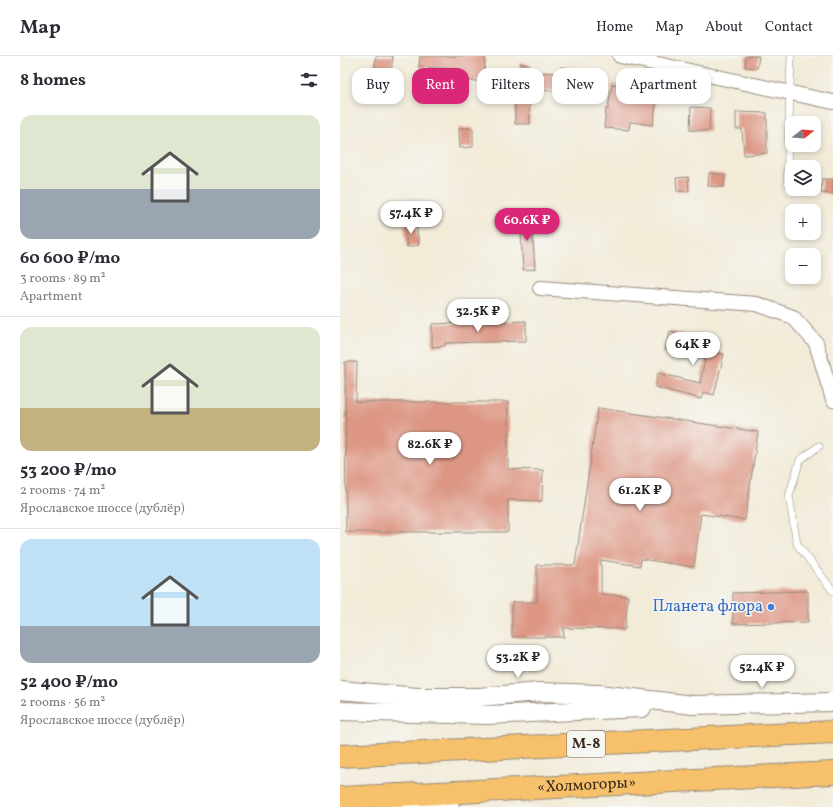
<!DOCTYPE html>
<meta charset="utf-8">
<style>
:root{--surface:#fff;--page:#f7f7f7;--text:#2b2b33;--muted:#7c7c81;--line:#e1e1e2;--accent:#db2777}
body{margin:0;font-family:Vollkorn,serif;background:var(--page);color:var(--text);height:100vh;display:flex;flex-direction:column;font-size:15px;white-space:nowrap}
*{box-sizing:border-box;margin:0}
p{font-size:13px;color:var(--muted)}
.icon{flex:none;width:22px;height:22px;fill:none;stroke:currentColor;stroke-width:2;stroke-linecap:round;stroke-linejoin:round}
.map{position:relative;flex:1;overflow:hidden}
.panel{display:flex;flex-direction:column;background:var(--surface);width:340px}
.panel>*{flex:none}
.banner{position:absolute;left:12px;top:12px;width:380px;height:36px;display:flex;gap:8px}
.needle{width:26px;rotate:73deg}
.buttons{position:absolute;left:445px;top:60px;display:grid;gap:8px}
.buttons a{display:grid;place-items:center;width:36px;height:36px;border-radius:8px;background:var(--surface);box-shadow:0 2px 6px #0003;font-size:20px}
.price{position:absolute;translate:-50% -34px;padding:0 9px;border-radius:14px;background:#fff;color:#222;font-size:13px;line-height:26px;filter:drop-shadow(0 1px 2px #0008)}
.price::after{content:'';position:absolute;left:50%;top:24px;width:12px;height:9px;margin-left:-6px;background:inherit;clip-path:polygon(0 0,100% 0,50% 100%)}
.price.active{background:var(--accent);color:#fff}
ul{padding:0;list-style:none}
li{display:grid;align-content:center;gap:8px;height:212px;padding:0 20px}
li+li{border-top:1px solid var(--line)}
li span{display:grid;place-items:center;height:124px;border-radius:12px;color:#555}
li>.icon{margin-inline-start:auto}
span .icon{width:72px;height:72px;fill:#fffc;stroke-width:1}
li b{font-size:17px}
h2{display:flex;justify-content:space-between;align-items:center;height:48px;padding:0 20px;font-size:17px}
.tag{padding:0 14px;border-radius:12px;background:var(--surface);box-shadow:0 2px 6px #0003;font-size:14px;line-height:36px}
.tag.active{background:var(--accent);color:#fff}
header{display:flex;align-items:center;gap:24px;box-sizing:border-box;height:56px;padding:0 20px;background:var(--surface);border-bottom:1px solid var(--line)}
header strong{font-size:19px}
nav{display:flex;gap:22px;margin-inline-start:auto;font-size:14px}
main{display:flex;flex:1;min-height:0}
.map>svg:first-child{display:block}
.building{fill:#dd9684}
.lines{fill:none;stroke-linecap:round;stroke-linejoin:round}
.service-casing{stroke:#968a7b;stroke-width:8}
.minor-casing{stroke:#968a7b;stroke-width:16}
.tertiary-casing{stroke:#968a7b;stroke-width:20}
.trunk-casing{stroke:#968a7b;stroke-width:24}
.service{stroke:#fff;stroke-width:7}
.minor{stroke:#fff;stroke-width:14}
.tertiary{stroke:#fff;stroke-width:18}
.trunk{stroke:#f6c16b;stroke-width:22}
.shop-dot{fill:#3f7fe0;stroke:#f6f6f2;stroke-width:1.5}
.labels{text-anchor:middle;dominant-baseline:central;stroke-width:3;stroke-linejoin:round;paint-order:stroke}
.shield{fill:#f6f6f2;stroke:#73675e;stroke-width:1}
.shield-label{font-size:15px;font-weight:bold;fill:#3b2a1e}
.shop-label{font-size:16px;fill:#366cbe;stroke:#f6f6f2;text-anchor:end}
.street-label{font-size:16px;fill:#3b2a1e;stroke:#f6f6f2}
</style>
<header>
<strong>Map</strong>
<nav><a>Home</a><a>Map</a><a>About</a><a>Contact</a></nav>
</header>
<main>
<section class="panel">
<h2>8 homes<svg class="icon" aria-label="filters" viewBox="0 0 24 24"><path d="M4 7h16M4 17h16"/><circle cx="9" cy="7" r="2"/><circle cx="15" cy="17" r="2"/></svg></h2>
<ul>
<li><span style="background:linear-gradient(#dfe7d0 60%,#9aa5b1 0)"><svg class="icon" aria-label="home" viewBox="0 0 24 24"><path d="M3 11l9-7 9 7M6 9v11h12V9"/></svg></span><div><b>60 600 ₽/mo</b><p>3 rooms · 89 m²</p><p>Apartment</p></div></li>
<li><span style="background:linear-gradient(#dfe7d0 65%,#c2b280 0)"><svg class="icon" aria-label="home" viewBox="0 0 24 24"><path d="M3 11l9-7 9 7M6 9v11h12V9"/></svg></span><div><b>53 200 ₽/mo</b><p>2 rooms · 74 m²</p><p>Ярославское шоссе (дублёр)</p></div></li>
<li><span style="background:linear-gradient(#bfe0f5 70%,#9aa5b1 0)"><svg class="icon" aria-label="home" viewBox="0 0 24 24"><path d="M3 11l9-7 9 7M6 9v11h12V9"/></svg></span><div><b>52 400 ₽/mo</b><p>2 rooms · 56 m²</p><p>Ярославское шоссе (дублёр)</p></div></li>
</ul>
</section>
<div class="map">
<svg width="493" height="751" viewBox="0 0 493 751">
<rect width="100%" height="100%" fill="#f6f6f2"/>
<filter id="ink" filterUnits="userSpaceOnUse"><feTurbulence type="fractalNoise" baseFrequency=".025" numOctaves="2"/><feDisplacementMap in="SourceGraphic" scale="8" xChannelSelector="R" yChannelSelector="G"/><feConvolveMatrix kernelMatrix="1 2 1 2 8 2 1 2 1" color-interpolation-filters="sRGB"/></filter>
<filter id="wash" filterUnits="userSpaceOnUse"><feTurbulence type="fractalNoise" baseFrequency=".012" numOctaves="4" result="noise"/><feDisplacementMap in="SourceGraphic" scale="16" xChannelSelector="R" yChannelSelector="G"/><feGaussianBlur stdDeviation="0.9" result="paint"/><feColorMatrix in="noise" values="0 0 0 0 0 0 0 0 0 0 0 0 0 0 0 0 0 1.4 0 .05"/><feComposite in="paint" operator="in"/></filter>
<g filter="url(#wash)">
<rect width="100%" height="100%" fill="#f2ebd8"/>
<g id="blocks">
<g class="building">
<polygon points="36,0 53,0 51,16 34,15"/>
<polygon points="80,0 145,0 144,25 119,25 120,13 79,11"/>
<polygon points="406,0 419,0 417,12 405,11"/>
<polygon points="180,7 189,8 189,16 220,17 221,11 239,13 235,44 217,42 218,35 189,34 190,68 175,68 175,43 178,43"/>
<polygon points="272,28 318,35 313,69 290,66 289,74 264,72 266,53 268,53"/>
<polygon points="351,51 370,52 369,75 350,74"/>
<polygon points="396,56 427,57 427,97 404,99 402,73 396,73"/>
<polygon points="119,72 133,72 133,91 120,92"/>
<polygon points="369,117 385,119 384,131 368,130"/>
<polygon points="348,121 349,135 337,135 336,122"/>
<polygon points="482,123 493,123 493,138 481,137"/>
<polygon points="180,158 191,158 195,213 183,214"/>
<polygon points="76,168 79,189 67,191 64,169"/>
<polygon points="186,265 186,285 105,287 105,290 92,291 92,268"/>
<polygon points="330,275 377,286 374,296 384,298 374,339 363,336 361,343 315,331 318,317 360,327 365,303 325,294"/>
<polygon points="5,306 17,306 16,346 168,346 168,413 203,414 202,445 168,444 168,476 6,476"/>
<polygon points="258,352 418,376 405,464 361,458 354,511 301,503 300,510 261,504 261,538 288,540 285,573 223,572 224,581 172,581 172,546 197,546 197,509 235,509"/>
<polygon points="468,535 468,566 393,568 393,537"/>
</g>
</g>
</g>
<g filter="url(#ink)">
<use href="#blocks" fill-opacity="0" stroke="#968a7b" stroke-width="1"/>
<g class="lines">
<defs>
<g id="service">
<polyline points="447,127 451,0"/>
<polyline points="479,390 460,404 449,440 457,488 493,535"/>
</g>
<g id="minor">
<polyline points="280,0 493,46"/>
<polyline points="200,232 417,248 453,261 476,287 493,344"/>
</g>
<g id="tertiary">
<polyline points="0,634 77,641 138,641 199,636 259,638 353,649 493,646"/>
<polyline points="0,655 148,659 302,652"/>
<polyline points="55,747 110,751"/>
</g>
<g id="trunk">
<polyline points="0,700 493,676"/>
<path id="s1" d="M0 742 493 717"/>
</g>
</defs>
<use href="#service" class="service-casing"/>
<use href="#minor" class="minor-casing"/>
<use href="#tertiary" class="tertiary-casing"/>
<use href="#trunk" class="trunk-casing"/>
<use href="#service" class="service"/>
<use href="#minor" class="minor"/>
<use href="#tertiary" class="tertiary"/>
<use href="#trunk" class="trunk"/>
</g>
</g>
<circle class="shop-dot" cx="431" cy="551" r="4"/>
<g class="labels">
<rect class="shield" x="227" y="675" width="38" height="26" rx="3"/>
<g class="shield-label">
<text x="246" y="688">М-8</text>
</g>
<g class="shop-label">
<text x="423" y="551">Планета флора</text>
</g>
<g class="street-label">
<text stroke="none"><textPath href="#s1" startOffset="247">«Холмогоры»</textPath></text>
</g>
</g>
</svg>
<div class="buttons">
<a><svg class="needle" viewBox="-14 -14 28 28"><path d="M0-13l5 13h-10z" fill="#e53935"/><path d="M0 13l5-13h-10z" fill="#7c7c81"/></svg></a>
<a><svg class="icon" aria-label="layers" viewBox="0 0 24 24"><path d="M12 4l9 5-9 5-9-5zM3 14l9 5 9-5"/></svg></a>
<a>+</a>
<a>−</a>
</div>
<b class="price" style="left:71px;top:179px">57.4K ₽</b>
<b class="price active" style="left:187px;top:186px">60.6K ₽</b>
<b class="price" style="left:138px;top:277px">32.5K ₽</b>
<b class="price" style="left:353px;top:310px">64K ₽</b>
<b class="price" style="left:90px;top:410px">82.6K ₽</b>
<b class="price" style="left:300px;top:456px">61.2K ₽</b>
<b class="price" style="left:178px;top:623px">53.2K ₽</b>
<b class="price" style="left:422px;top:633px">52.4K ₽</b>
<div class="banner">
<a class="tag">Buy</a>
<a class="tag active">Rent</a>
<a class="tag">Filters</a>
<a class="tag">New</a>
<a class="tag">Apartment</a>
</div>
</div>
</main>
